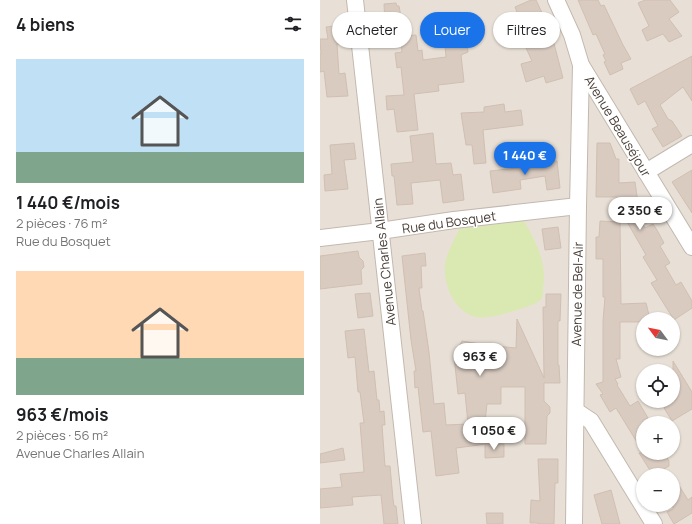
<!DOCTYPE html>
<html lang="fr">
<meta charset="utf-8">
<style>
:root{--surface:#fff;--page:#f2f2f2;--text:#202124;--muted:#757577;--accent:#1a73e8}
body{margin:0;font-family:Manrope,sans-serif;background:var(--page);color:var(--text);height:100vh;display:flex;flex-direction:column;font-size:15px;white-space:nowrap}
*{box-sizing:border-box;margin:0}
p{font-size:13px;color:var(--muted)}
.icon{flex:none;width:22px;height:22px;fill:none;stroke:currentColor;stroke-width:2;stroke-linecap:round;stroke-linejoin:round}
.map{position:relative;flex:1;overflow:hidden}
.sheet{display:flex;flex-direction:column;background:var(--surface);width:320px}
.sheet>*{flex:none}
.top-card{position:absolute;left:12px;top:12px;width:300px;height:36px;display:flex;gap:8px}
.needle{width:26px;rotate:302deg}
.fabs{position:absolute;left:316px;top:312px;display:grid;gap:8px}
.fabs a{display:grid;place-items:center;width:44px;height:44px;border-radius:50%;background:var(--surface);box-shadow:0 1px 3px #0004;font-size:20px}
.price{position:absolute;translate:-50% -34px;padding:0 9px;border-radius:14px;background:#fff;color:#222;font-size:13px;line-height:26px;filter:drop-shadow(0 1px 2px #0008)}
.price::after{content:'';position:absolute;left:50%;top:24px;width:12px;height:9px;margin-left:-6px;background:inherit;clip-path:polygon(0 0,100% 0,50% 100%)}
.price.current{background:var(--accent);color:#fff}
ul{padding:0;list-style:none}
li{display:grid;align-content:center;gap:8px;height:212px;padding:0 16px}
li span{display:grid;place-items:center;height:124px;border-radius:0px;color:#555}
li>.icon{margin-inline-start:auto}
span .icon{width:72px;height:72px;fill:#fffc;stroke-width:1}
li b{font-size:17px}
h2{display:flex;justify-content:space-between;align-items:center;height:48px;padding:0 16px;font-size:17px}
.tag{padding:0 14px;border-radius:18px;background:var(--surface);box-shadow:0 1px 3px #0004;font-size:14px;line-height:36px}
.tag.current{background:var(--accent);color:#fff}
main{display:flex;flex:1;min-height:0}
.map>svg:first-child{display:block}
.residential{fill:#e8e0d6;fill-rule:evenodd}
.green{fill:#d9e9b1}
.building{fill:#d9cbc0;stroke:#d1bfb1}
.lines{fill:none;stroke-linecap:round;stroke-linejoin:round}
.minor-casing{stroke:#c3b8ae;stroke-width:18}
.minor{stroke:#fff;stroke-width:16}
.labels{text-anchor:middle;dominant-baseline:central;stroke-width:3;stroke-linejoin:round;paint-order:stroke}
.street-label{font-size:13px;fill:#483e37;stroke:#fff}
</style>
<main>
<section class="sheet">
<h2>4 biens<svg class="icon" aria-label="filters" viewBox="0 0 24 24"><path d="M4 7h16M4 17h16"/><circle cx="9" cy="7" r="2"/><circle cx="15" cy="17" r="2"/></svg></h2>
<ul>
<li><span style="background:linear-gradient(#bfe0f5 75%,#7fa58c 0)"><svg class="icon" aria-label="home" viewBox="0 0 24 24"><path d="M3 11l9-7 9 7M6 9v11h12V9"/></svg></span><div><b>1 440 €/mois</b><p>2 pièces · 76 m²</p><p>Rue du Bosquet</p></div></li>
<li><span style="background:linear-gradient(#ffd9b3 70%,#7fa58c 0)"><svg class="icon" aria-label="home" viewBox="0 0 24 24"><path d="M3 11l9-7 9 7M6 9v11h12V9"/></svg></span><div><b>963 €/mois</b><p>2 pièces · 56 m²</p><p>Avenue Charles Allain</p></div></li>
</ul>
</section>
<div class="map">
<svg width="372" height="524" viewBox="0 0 372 524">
<rect width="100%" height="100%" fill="#f4efe8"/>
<path class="residential" d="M0 0H372V524H0ZM323 319H353V349H323ZM323 371H353V401H323ZM323 423H353V453H323ZM323 475H353V505H323Z"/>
<path class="green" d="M204 221C217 243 227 263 223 289 223 292 223 296 222 298 220 303 205 307 200 309 187 313 170 319 156 317 133 312 121 280 126 260 128 250 135 239 139 229Z"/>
<g class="building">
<polygon points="211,0 216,0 231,32 243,78 226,83 224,76 206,82 201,64 212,61 191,15 197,12 195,7"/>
<polygon points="258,0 278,0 281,6 284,5 303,45 311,59 301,63 303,69 290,75 284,62 286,61 283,55 285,54 276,34 273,35"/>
<polygon points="325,0 350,0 359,12 349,19 362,36 349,42 343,34 327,41 322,30 329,26 318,3"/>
<polygon points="76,3 77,6 79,6 82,22 65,23 64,4"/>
<polygon points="21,25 23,44 17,44 19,74 25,73 28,96 7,97 4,71 0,72 0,54 1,54 0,39 8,39 6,27"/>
<polygon points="145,31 148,52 141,55 144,82 118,85 119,91 94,94 98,130 77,132 74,109 67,110 66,96 84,95 81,67 77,68 75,53 82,52 80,36 96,35 98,51 102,50 103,60 126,57 124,34"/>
<polygon points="372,56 372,101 363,87 340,105 348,119 352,121 362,136 343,147 332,129 338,126 325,101 318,105 310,89"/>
<polygon points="184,104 185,112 201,110 203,125 163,130 166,163 154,164 152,145 146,145 141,113 164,112 164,107"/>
<polygon points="113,133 116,164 131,163 133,175 141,174 144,200 123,203 120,180 91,183 93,204 77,205 74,176 72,176 71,164 93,162 90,136"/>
<polygon points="34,143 36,159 24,160 28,189 5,191 4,175 12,174 10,145"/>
<polygon points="277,143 290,143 296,159 299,159 299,183 315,182 318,203 310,204 325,228 333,224 337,230 344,243 340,246 350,263 345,266 356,285 361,282 372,301 372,308 354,320 331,283 337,280 323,257 326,255 298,206 297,197 276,197"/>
<polygon points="226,161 237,161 240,188 227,190 225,176 200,180 201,189 173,193 170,171 206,167 206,163"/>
<polygon points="372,170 372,213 352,182"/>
<polygon points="280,221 300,222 301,304 326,303 330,319 323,319 323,322 300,322 300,359 296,359 301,377 295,379 298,384 297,385 310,406 318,401 328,418 323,420 323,452 296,408 290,412 280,395 283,394 276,384 283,382 283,321 285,297 283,297 283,259 276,259 276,237 279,237"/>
<polygon points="238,227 241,248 225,250 222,229"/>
<polygon points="38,251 39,257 43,261 44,267 41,270 42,284 0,289 0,256"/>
<polygon points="105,253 106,266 101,266 102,288 99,288 102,311 103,311 109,352 114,404 124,403 126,425 148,424 145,393 138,394 134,356 142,341 166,345 196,348 197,319 224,378 223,307 226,307 226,294 241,294 240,321 238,321 238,365 239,365 240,383 224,383 224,401 230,407 230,413 227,416 226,444 205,444 205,387 181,387 181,404 167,404 164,430 169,431 167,444 136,448 139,473 116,476 111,431 103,432 98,387 95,388 94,371 96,371 91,340 82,256"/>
<polygon points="50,293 53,316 38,318 35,294"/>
<polygon points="44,329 49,372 54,371 57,400 59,400 60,412 64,411 65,425 62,425 65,466 70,466 73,499 74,506 76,506 78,524 64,524 61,495 32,497 33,505 0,508 0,489 22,487 20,474 44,472 40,423 44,423 40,392 38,392 35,357 28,358 25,331"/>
<polygon points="353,361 372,392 372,409 352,421 344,408 357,399 355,390 353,387"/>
<polygon points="165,444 184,444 184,457 165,458"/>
<polygon points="23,448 25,460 0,463 0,454"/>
<polygon points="319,453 344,453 349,461 349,466 333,475"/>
<polygon points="218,459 238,459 238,483 235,483 234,524 218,524 218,523 210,523 211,500 220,501"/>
<polygon points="353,476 368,500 372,497 372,513 354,524 347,512 353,509"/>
<polygon points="291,490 300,524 282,524 274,495"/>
<polygon points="166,513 183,513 183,524 167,524"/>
</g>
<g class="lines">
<defs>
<g id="minor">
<polyline points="35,0 93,524"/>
<polyline points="236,0 252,35 261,65 372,247"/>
<polyline points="326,172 372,144"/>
<polyline points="0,238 60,231 134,220 258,206"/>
<polyline points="256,411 271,421 334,524"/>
<polyline points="254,524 258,206 261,65"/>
</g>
</defs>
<use href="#minor" class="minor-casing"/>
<use href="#minor" class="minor"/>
</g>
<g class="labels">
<g class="street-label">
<text transform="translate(298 126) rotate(59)">Avenue Beauséjour</text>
<text transform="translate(129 222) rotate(-8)">Rue du Bosquet</text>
<text transform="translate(64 262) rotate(-96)">Avenue Charles Allain</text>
<text transform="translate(257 294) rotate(-89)">Avenue de Bel-Air</text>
</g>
</g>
</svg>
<div class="fabs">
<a><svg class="needle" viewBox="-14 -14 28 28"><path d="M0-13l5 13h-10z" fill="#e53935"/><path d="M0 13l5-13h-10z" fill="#757577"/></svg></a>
<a><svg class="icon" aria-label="locate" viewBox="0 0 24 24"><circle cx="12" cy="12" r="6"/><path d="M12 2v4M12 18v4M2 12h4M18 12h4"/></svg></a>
<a>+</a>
<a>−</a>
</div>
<b class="price current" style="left:205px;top:176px">1 440 €</b>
<b class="price" style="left:320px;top:231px">2 350 €</b>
<b class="price" style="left:160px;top:377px">963 €</b>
<b class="price" style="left:174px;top:451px">1 050 €</b>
<div class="top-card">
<a class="tag">Acheter</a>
<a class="tag current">Louer</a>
<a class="tag">Filtres</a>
</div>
</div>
</main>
